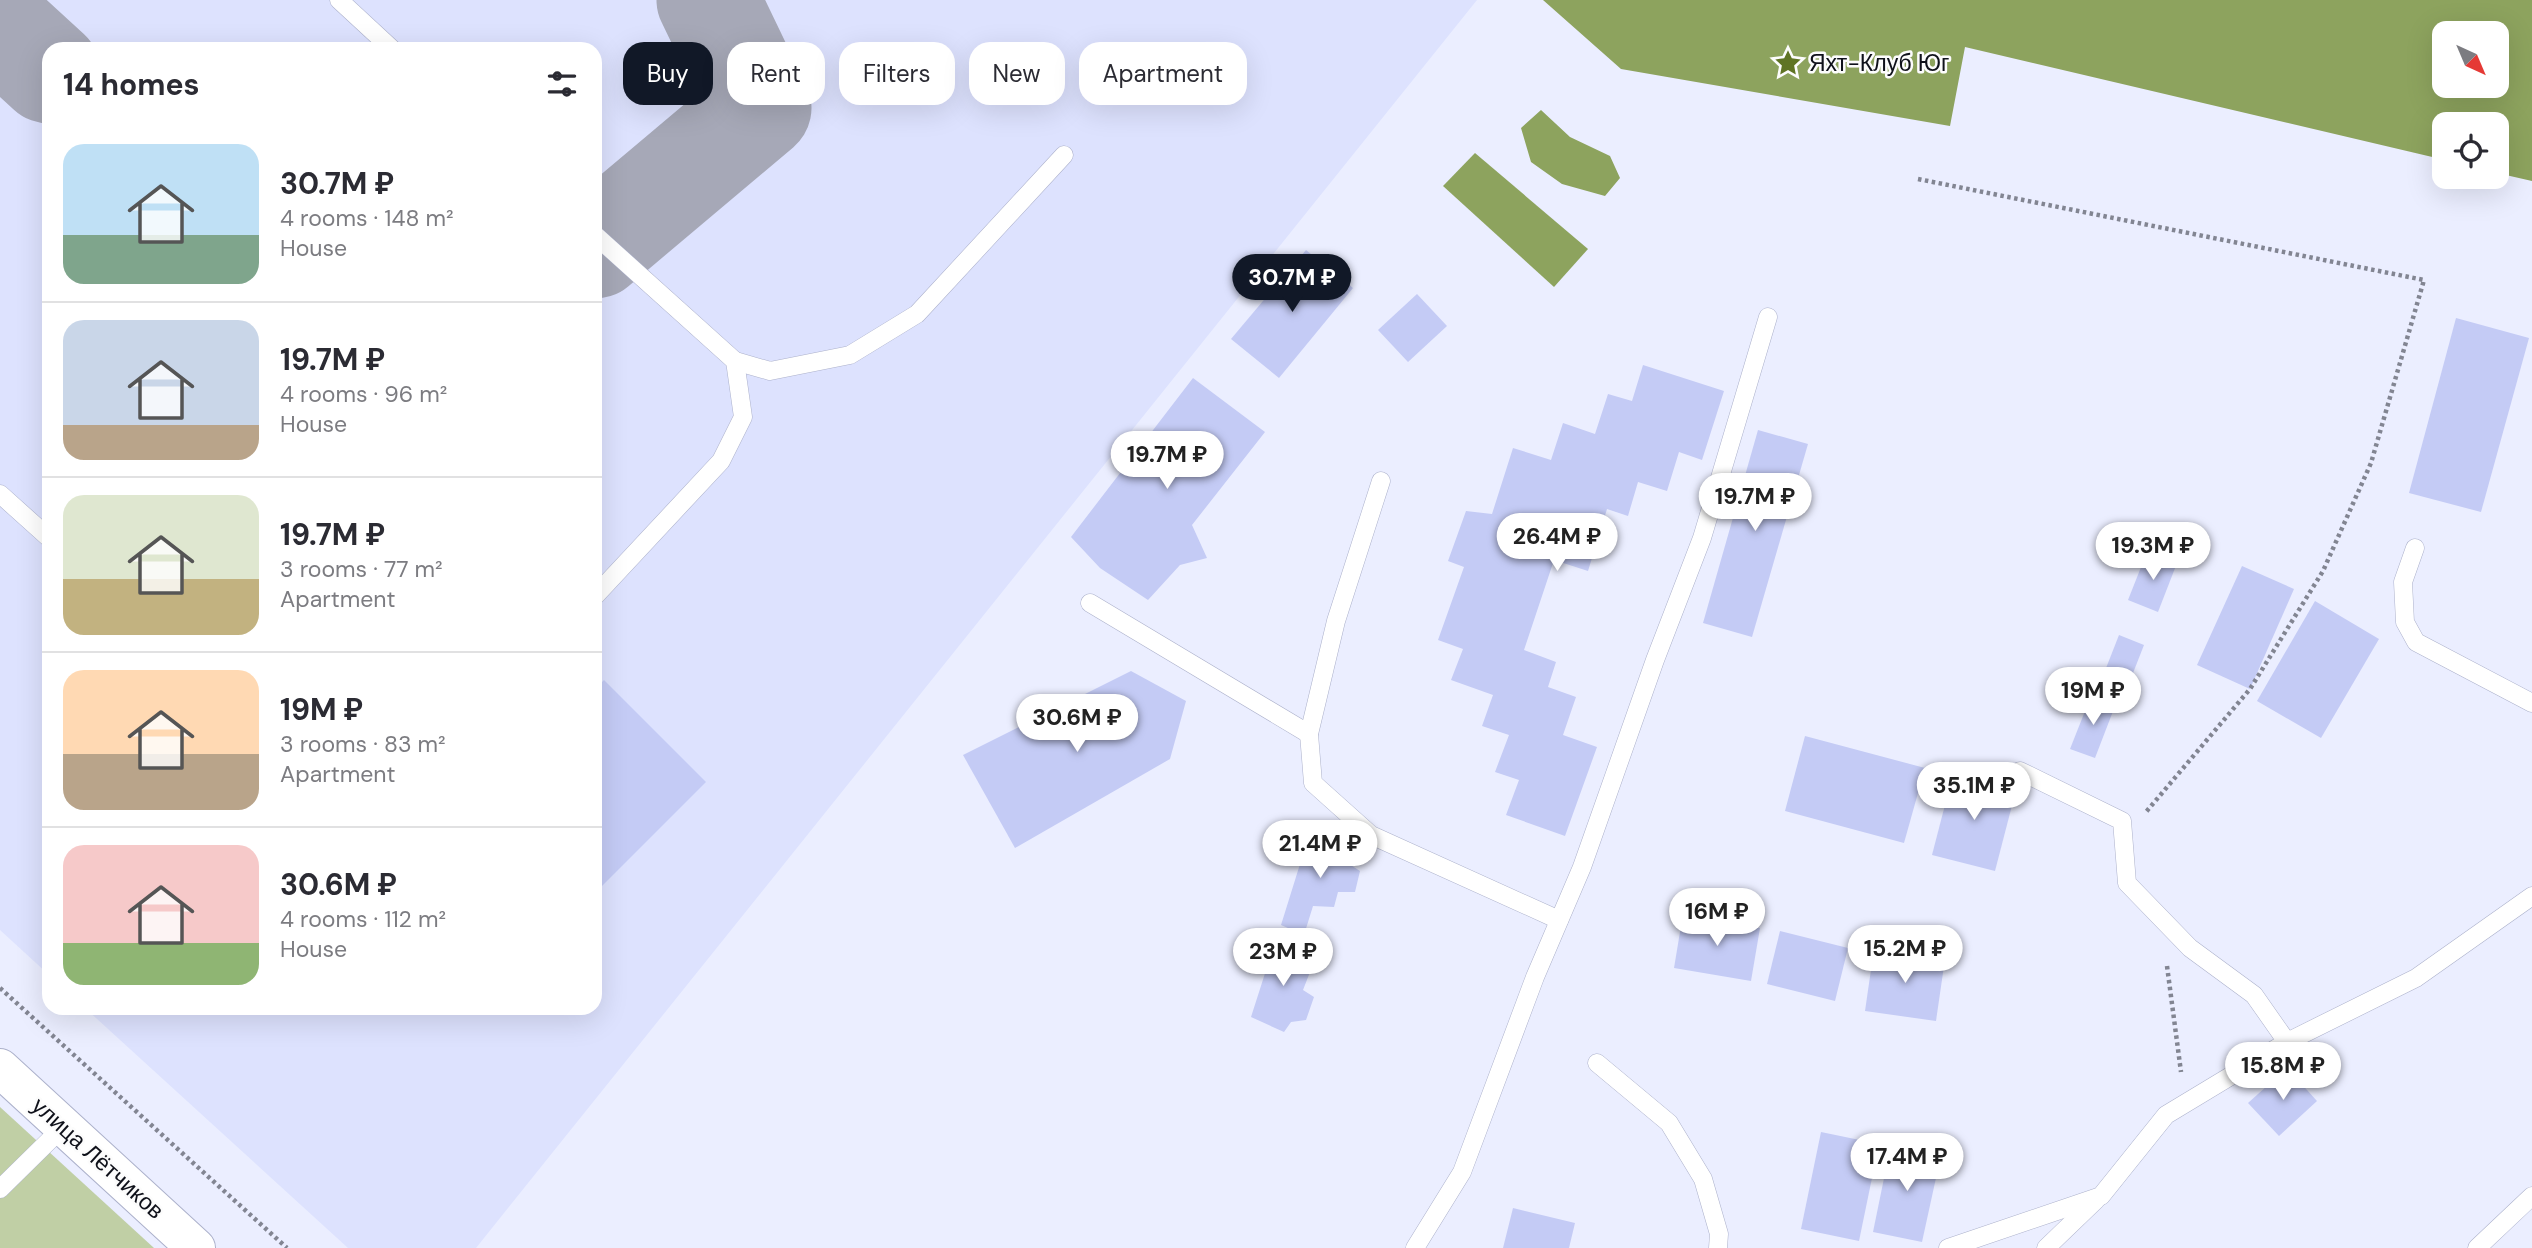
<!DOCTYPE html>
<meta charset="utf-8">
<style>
:root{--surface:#fff;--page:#f7f7f7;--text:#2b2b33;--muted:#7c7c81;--line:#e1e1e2;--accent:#111827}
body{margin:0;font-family:"DM Sans",sans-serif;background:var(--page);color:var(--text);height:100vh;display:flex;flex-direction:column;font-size:26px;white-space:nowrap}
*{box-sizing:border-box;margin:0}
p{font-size:23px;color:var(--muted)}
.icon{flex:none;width:38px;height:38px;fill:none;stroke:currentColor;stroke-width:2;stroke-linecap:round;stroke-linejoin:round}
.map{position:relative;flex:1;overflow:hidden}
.side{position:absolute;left:42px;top:42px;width:560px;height:973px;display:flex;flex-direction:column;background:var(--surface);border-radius:21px;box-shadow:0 7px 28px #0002}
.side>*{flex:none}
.banner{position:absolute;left:623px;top:42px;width:665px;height:63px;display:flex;gap:14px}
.needle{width:46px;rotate:136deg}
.controls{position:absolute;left:2432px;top:21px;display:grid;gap:14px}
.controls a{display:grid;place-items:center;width:77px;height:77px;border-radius:14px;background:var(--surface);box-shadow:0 7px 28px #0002;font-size:35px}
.price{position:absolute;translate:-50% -60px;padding:0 16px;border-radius:24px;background:#fff;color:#222;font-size:23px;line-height:46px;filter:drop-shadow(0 2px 4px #0008)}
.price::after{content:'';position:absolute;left:50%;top:42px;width:21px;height:16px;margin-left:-10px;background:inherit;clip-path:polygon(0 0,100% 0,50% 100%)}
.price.active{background:var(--accent);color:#fff}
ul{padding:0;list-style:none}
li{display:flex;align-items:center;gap:21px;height:175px;padding:0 21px}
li+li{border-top:2px solid var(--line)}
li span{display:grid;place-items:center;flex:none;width:196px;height:140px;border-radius:21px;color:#555}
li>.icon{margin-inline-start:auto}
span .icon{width:84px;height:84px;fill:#fffc;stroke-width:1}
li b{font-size:30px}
h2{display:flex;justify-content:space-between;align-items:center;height:84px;padding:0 21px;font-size:30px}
.pill{padding:0 24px;border-radius:21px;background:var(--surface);box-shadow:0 7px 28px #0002;font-size:24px;line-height:63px}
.pill.active{background:var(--accent);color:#fff}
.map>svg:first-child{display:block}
.built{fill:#dde2fe}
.green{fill:#c0cfa5}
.water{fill:#8da35e;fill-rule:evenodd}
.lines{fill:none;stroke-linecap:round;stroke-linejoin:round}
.taxiway{stroke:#a6a8b7;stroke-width:103}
.building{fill:#c4cbf5}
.service-casing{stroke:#acb1cb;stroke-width:19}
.secondary-casing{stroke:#acb1cb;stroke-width:40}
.path{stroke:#828592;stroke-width:4.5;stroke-dasharray:3.5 3.5;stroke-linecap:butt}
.service{stroke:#fff;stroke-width:18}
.secondary{stroke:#fff;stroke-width:38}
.labels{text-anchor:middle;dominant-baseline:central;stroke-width:5;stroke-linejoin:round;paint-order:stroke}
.poi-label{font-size:23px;fill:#0f111a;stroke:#fcfcfc;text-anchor:start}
.street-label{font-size:23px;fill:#0f111a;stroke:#fcfcfc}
</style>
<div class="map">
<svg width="2532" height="1248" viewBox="0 0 2532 1248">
<rect width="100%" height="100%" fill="#ebeeff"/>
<polygon class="built" points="0,0 1477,0 476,1248 348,1248 85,1008 595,1008 595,49 49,49 49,975 0,930"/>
<polygon class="green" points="0,1107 154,1248 0,1248"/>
<g class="water">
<path d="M1543 0H2532V181L2497 173V124H2445V160L1965 47 1950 126 1621 69ZM2445 33H2497V86H2445Z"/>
<polygon points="1541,110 1570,137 1610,156 1620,178 1605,196 1562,184 1531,162 1521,128"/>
<polygon points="1475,153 1588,249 1554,287 1443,186"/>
</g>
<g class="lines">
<g class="taxiway">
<polyline points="0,27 49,72"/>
<polyline points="595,247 760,108 708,0"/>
</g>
</g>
<g class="building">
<polygon points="1306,250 1353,288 1279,378 1231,339"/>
<polygon points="1417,294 1447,326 1408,362 1378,330"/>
<polygon points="2456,318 2529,338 2481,512 2409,493"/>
<polygon points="1643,365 1724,391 1702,460 1679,452 1667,491 1638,482 1628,516 1607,509 1588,571 1554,560 1524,650 1556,662 1548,687 1576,697 1563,735 1597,747 1565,836 1506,815 1519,780 1495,772 1509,735 1482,726 1493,695 1451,680 1463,649 1438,640 1464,567 1448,561 1466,511 1492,514 1513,448 1551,460 1563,423 1595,434 1608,394 1632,401"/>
<polygon points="1193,378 1265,432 1192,525 1207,558 1180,565 1148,600 1100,568 1071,537"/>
<polygon points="1758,430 1808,444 1752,637 1703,623"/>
<polygon points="2147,552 2177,563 2158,612 2128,600"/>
<polygon points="2242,566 2294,589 2250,689 2197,665"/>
<polygon points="2315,601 2379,639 2321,738 2257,701"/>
<polygon points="2119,635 2144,645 2124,696 2099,686"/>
<polygon points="1131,671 1186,701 1170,759 1015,848 963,755"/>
<polygon points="604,680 706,782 595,893 595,689"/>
<polygon points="2091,696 2115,706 2095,758 2070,749"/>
<polygon points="1805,736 1925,768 1904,843 1785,811"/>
<polygon points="1953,774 2016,790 1995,871 1932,855"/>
<polygon points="1310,832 1356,848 1349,864 1360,871 1355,892 1338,892 1334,907 1313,906 1304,935 1281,925"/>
<polygon points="1683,914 1760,928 1751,981 1674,968"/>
<polygon points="1780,931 1848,948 1835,1001 1767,984"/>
<polygon points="1277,936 1302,942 1296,967 1310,972 1303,990 1314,997 1306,1020 1291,1022 1284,1032 1251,1017"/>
<polygon points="1874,949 1945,959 1936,1021 1865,1011"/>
<polygon points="2287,1068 2317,1101 2279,1136 2248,1103"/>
<polygon points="1821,1132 1879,1144 1859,1241 1801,1229"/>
<polygon points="1891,1144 1941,1155 1922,1242 1873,1232"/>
<polygon points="1513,1208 1575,1223 1569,1248 1503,1248"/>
</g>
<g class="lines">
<defs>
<g id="service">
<polyline points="339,0 392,49"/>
<polyline points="595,235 735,361 743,417 721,461 595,596"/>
<polyline points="735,361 770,371 850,355 917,314 1064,155"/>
<polyline points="1381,481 1336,621 1309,734 1313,783 1371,835 1559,920"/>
<polyline points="0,494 49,538"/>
<polyline points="2415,548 2403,582 2405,622 2416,642 2532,703"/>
<polyline points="1090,603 1309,734"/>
<polyline points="2020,771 2122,821 2127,883 2190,948 2254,995 2287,1042"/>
<polyline points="1597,1063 1669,1123 1703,1179 1719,1234 1718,1248"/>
<polyline points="0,1189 63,1127"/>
<polyline points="1415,1248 1462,1172 1535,977 1582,867 1655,660 1702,538 1768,317"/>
<polyline points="1948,1248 2101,1196 2166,1115 2287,1042 2416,978 2532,896"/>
<polyline points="2046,1248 2096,1200"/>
<polyline points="2477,1248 2532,1196"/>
</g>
<polyline id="secondary" points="0,1068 196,1248"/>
</defs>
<use href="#service" class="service-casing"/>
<use href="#secondary" class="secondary-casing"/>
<g class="path">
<polyline points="1918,179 2424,280 2371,463 2323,571 2250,689 2146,812"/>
<polyline points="2167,966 2181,1072"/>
<polyline points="0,988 287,1248"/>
</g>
<use href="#service" class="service"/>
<use href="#secondary" class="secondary"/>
</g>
<defs>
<symbol id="sight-bare" viewBox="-9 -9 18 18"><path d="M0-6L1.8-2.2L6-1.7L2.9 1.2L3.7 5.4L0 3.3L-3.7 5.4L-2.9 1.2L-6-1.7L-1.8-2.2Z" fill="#5f7424" stroke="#fcfcfc" stroke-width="2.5" paint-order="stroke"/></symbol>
</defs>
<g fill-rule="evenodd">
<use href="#sight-bare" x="1769" y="44" width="38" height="38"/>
</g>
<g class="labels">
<g class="poi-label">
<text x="1809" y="63">Яхт-Клуб Юг</text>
</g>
<g class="street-label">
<text transform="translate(98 1158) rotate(42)">улица Лётчиков</text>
</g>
</g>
</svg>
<div class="controls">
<a><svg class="needle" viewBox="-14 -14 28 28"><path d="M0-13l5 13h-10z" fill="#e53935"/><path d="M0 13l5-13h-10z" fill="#7c7c81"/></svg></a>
<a><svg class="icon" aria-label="locate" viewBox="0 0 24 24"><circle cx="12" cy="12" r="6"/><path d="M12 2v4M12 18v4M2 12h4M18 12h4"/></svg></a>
</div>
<b class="price active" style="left:1292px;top:314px">30.7M ₽</b>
<b class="price" style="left:1167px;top:491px">19.7M ₽</b>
<b class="price" style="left:1755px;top:533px">19.7M ₽</b>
<b class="price" style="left:1557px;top:573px">26.4M ₽</b>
<b class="price" style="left:2153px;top:582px">19.3M ₽</b>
<b class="price" style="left:2093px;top:727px">19M ₽</b>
<b class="price" style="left:1077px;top:754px">30.6M ₽</b>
<b class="price" style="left:1974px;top:822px">35.1M ₽</b>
<b class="price" style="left:1320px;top:880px">21.4M ₽</b>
<b class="price" style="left:1717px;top:948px">16M ₽</b>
<b class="price" style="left:1905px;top:985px">15.2M ₽</b>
<b class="price" style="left:1283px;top:988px">23M ₽</b>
<b class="price" style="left:2283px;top:1102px">15.8M ₽</b>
<b class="price" style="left:1907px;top:1193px">17.4M ₽</b>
<div class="banner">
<a class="pill active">Buy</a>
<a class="pill">Rent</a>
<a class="pill">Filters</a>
<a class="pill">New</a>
<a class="pill">Apartment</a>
</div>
<section class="side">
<h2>14 homes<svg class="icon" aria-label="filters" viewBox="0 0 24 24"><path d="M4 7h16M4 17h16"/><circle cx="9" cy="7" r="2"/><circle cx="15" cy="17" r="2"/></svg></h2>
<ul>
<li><span style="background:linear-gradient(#bfe0f5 65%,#7fa58c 0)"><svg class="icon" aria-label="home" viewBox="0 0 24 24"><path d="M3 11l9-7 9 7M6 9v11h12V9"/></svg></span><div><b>30.7M ₽</b><p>4 rooms · 148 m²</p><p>House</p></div></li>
<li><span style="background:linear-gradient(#c9d6e8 75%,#b9a48a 0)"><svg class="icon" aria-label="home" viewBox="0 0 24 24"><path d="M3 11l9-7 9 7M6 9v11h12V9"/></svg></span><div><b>19.7M ₽</b><p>4 rooms · 96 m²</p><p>House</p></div></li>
<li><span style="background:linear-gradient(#dfe7d0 60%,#c2b280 0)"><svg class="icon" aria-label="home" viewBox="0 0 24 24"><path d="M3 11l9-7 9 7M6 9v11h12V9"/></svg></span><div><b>19.7M ₽</b><p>3 rooms · 77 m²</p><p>Apartment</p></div></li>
<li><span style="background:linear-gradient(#ffd9b3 60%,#b9a48a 0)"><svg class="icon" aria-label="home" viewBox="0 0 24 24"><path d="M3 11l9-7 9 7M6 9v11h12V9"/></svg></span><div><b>19M ₽</b><p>3 rooms · 83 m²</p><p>Apartment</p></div></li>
<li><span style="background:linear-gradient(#f6c9c9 70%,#8fb573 0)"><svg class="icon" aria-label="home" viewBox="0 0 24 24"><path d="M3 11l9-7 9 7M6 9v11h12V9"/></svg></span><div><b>30.6M ₽</b><p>4 rooms · 112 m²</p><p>House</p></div></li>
</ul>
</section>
</div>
